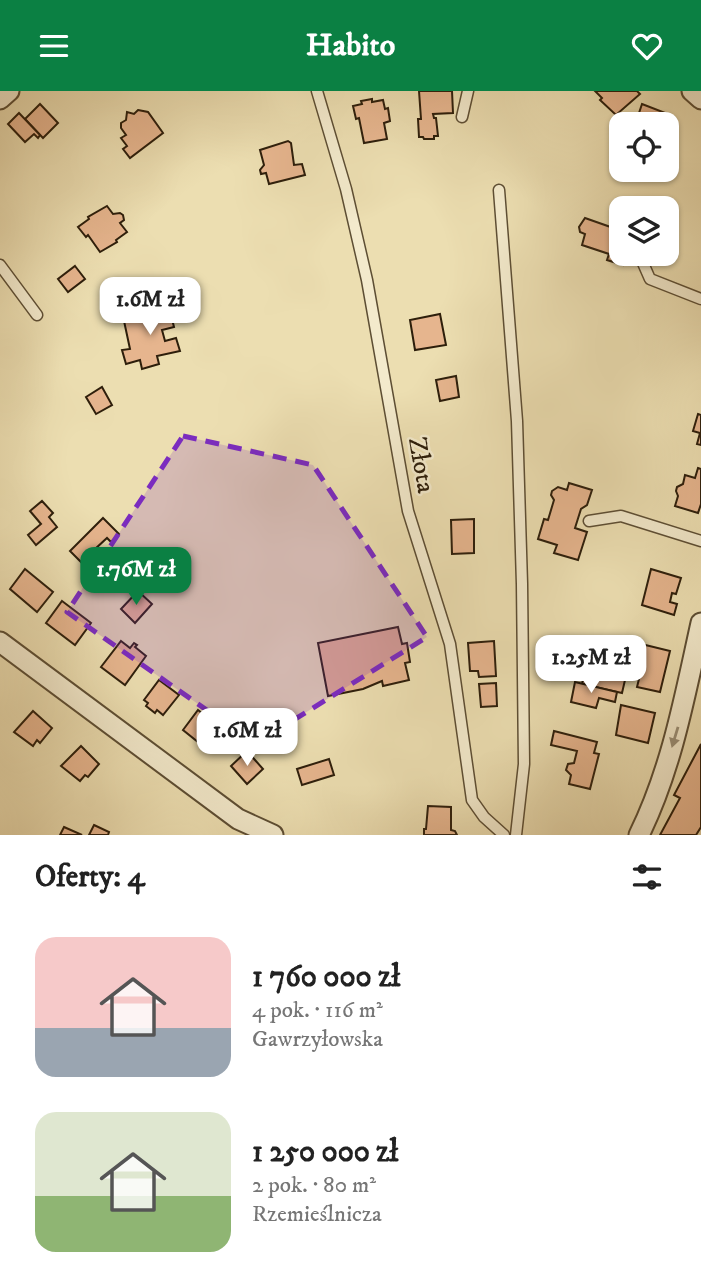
<!DOCTYPE html>
<html lang="pl">
<meta charset="utf-8">
<style>
:root{--surface:#fff;--page:#f2f2f2;--text:#222;--muted:#767676;--accent:#0b8043}
body{margin:0;font-family:"IM FELL DW Pica",serif;background:var(--page);color:var(--text);height:100vh;display:flex;flex-direction:column;font-size:26px;white-space:nowrap}
*{box-sizing:border-box;margin:0}
p{font-size:23px;color:var(--muted)}
.icon{flex:none;width:38px;height:38px;fill:none;stroke:currentColor;stroke-width:2;stroke-linecap:round;stroke-linejoin:round}
.map{position:relative;height:744px;overflow:hidden}
.side{display:flex;flex-direction:column;background:var(--surface);flex:1}
.side>*{flex:none}
.buttons{position:absolute;left:609px;top:21px;display:grid;gap:14px}
.buttons a{display:grid;place-items:center;width:70px;height:70px;border-radius:14px;background:var(--surface);box-shadow:0 2px 5px #0004;font-size:35px}
.price{position:absolute;translate:-50% -60px;padding:0 16px;border-radius:14px;background:#fff;color:#222;font-size:23px;line-height:46px;filter:drop-shadow(0 2px 4px #0008)}
.price::after{content:'';position:absolute;left:50%;top:42px;width:21px;height:16px;margin-left:-10px;background:inherit;clip-path:polygon(0 0,100% 0,50% 100%)}
.price.on{background:var(--accent);color:#fff}
ul{padding:0;list-style:none}
li{display:flex;align-items:center;gap:21px;height:175px;padding:0 35px}
li span{display:grid;place-items:center;flex:none;width:196px;height:140px;border-radius:21px;color:#555}
li>.icon{margin-inline-start:auto}
span .icon{width:84px;height:84px;fill:#fffc;stroke-width:1}
li b{font-size:30px}
h2{display:flex;justify-content:space-between;align-items:center;height:84px;padding:0 35px;font-size:30px}
header{display:flex;justify-content:space-between;align-items:center;height:91px;padding:0 35px;background:var(--accent);color:#fff;font-size:32px;font-weight:700}
.map>svg:first-child{display:block}
.building{fill:#e6b58e;stroke:#2d1e0b;stroke-width:2}
.lines{fill:none;stroke-linecap:round;stroke-linejoin:round}
.lane-casing{stroke:#5d4e34;stroke-width:13}
.street-casing{stroke:#5d4e34;stroke-width:23}
.lane{stroke:#f3eacc;stroke-width:10}
.street{stroke:#f3eacc;stroke-width:19}
.oneway{fill:#9a8e75}
.marked{fill:#7b2cbf;fill-opacity:0.2;stroke:#7b2cbf;stroke-width:5;stroke-dasharray:14 9;stroke-linejoin:round}
.labels{text-anchor:middle;dominant-baseline:central;stroke-width:5;stroke-linejoin:round;paint-order:stroke}
.street-label{font-size:26px;fill:#2d1e0b;stroke:#f3eacc}
</style>
<header><svg class="icon" aria-label="menu" viewBox="0 0 24 24"><path d="M4 6h16M4 12h16M4 18h16"/></svg>Habito<svg class="icon" aria-label="heart" viewBox="0 0 24 24"><path d="M12 20l-8-8c-3-5 5-10 8-4 3-6 11-1 8 4z"/></svg></header>
<div class="map">
<svg width="701" height="744" viewBox="0 0 701 744">
<rect width="100%" height="100%" fill="#ecdeb1"/>
<filter id="stains"><feTurbulence type="fractalNoise" baseFrequency=".00286" numOctaves="4"/><feColorMatrix values="0 0 0 0 .2 0 0 0 0 .09 0 0 0 0 .02 0 0 0 .5 -.17"/></filter>
<radialGradient id="worn" r=".72"><stop offset=".6" stop-color="#630" stop-opacity="0"/><stop offset="1" stop-color="#630" stop-opacity=".3"/></radialGradient>
<g class="building">
<polygon points="419,0 452,0 453,22 433,23 434,27 436,27 438,45 434,45 434,48 424,48 423,46 419,46 418,28 421,28"/>
<polygon points="595,0 637,0 640,3 616,24 600,9 602,7"/>
<polygon points="372,8 372,11 383,9 385,18 388,17 390,30 384,32 387,48 364,52 359,27 356,28 353,15 362,13 361,10"/>
<polygon points="40,13 58,32 43,47 25,28"/>
<polygon points="642,13 668,23 664,33 638,25"/>
<polygon points="138,19 148,21 163,42 130,67 123,58 127,55 121,47 126,44 121,37 121,32 126,29 127,21 134,23"/>
<polygon points="19,22 40,44 38,47 34,43 25,51 8,33"/>
<polygon points="288,50 291,52 294,74 302,73 305,84 269,93 266,82 261,83 260,79 264,74 260,59"/>
<polygon points="107,115 113,123 120,122 123,124 124,129 120,132 127,141 116,149 117,151 100,161 88,144 86,146 78,136 89,128 88,126"/>
<polygon points="585,127 619,139 615,153 621,156 621,163 627,163 623,174 607,169 609,163 582,154 585,143 580,141 579,136"/>
<polygon points="75,175 85,188 68,201 58,188"/>
<polygon points="168,212 174,236 162,239 165,250 176,247 180,260 157,265 159,273 142,278 140,269 126,273 122,259 130,258 124,230 146,224 144,218"/>
<polygon points="440,223 446,254 415,259 410,229"/>
<polygon points="456,285 459,306 440,310 436,289"/>
<polygon points="102,296 112,314 96,323 86,306"/>
<polygon points="698,323 701,324 701,354 697,353 700,342 693,340"/>
<polygon points="698,377 701,378 701,413 698,422 675,415 678,405 676,400 677,396 683,393 685,384 695,387"/>
<polygon points="569,392 592,399 587,414 581,418 575,437 587,441 578,469 554,462 557,454 538,448 544,428 548,429 554,409 551,404 552,400 558,396 567,399"/>
<polygon points="42,410 53,422 49,426 57,436 36,454 28,444 41,433 30,420"/>
<polygon points="103,427 119,443 111,451 107,447 81,471 70,460"/>
<polygon points="474,428 474,462 452,463 451,429"/>
<polygon points="25,478 53,501 37,521 10,498"/>
<polygon points="651,478 681,487 676,503 672,502 670,511 677,513 674,524 642,514"/>
<polygon points="138,500 152,513 135,532 121,518"/>
<polygon points="62,510 91,532 75,554 46,532"/>
<polygon points="398,536 402,553 407,552 410,571 405,572 409,589 383,595 382,590 363,598 328,605 318,552"/>
<polygon points="121,550 130,557 134,552 137,554 135,556 146,565 125,594 101,576"/>
<polygon points="494,550 496,585 479,586 478,580 470,580 468,552"/>
<polygon points="629,550 670,560 660,601 637,596 641,580 623,576"/>
<polygon points="585,580 625,589 622,602 582,593"/>
<polygon points="159,589 179,604 163,624 157,619 155,622 146,615 148,612 144,609"/>
<polygon points="575,591 617,601 615,611 599,607 596,617 571,611"/>
<polygon points="496,592 497,615 481,616 479,593"/>
<polygon points="621,614 655,622 648,652 616,644"/>
<polygon points="198,619 218,635 203,655 183,639"/>
<polygon points="33,620 52,637 40,652 37,649 33,655 14,641"/>
<polygon points="554,640 597,651 594,662 599,663 590,698 569,693 571,684 566,679 568,673 574,672 577,660 551,654"/>
<polygon points="701,653 701,736 696,744 660,744 680,707 674,704"/>
<polygon points="81,655 99,673 88,686 85,684 80,690 61,675"/>
<polygon points="247,660 263,678 247,693 231,675"/>
<polygon points="329,668 334,684 302,694 297,678"/>
<polygon points="428,715 451,716 451,739 455,740 457,744 424,744 424,738 426,738"/>
<polygon points="94,734 109,741 108,744 89,744"/>
<polygon points="64,736 82,744 60,744"/>
</g>
<g class="lines">
<defs>
<g id="lane">
<polyline points="317,0 346,98 367,189 408,420 450,553 472,709 484,726 504,744"/>
<polyline points="462,26 468,0"/>
<polyline points="499,99 517,330 522,493 524,673 516,744"/>
<polyline points="639,163 650,188 701,208"/>
<polyline points="0,174 37,224"/>
<polyline points="589,430 621,425 701,450"/>
</g>
<g id="street">
<polyline points="692,0 701,8"/>
<polyline points="0,8 9,0"/>
<polyline points="0,551 238,728 273,744"/>
<path d="M639 744C672 677 685 604 701 532"/>
</g>
</defs>
<use href="#lane" class="lane-casing"/>
<use href="#street" class="street-casing"/>
<use href="#lane" class="lane"/>
<use href="#street" class="street"/>
</g>
<defs><path id="oneway-solid" d="M-6-.8H1V-3.2L6.5 0L1 3.2V.8H-6Z" transform="scale(1.75)"/></defs>
<use class="oneway" href="#oneway-solid" transform="translate(675 646) rotate(107)"/>
<path class="marked" d="M183 345 313 374 427 546 255 653 67 521Z"/>
<g class="labels">
<g class="street-label">
<text transform="translate(421 374) rotate(80)">Złota</text>
</g>
</g>
<rect width="100%" height="100%" filter="url(#stains)"/>
<rect width="100%" height="100%" fill="url(#worn)"/>
</svg>
<div class="buttons">
<a><svg class="icon" aria-label="locate" viewBox="0 0 24 24"><circle cx="12" cy="12" r="6"/><path d="M12 2v4M12 18v4M2 12h4M18 12h4"/></svg></a>
<a><svg class="icon" aria-label="layers" viewBox="0 0 24 24"><path d="M12 4l9 5-9 5-9-5zM3 14l9 5 9-5"/></svg></a>
</div>
<b class="price" style="left:150px;top:246px">1.6M zł</b>
<b class="price on" style="left:136px;top:516px">1.76M zł</b>
<b class="price" style="left:591px;top:604px">1.25M zł</b>
<b class="price" style="left:247px;top:677px">1.6M zł</b>
</div>
<section class="side">
<h2>Oferty: 4<svg class="icon" aria-label="filters" viewBox="0 0 24 24"><path d="M4 7h16M4 17h16"/><circle cx="9" cy="7" r="2"/><circle cx="15" cy="17" r="2"/></svg></h2>
<ul>
<li><span style="background:linear-gradient(#f6c9c9 65%,#9aa5b1 0)"><svg class="icon" aria-label="home" viewBox="0 0 24 24"><path d="M3 11l9-7 9 7M6 9v11h12V9"/></svg></span><div><b>1 760 000 zł</b><p>4 pok. · 116 m²</p><p>Gawrzyłowska</p></div></li>
<li><span style="background:linear-gradient(#dfe7d0 60%,#8fb573 0)"><svg class="icon" aria-label="home" viewBox="0 0 24 24"><path d="M3 11l9-7 9 7M6 9v11h12V9"/></svg></span><div><b>1 250 000 zł</b><p>2 pok. · 80 m²</p><p>Rzemieślnicza</p></div></li>
</ul>
</section>
